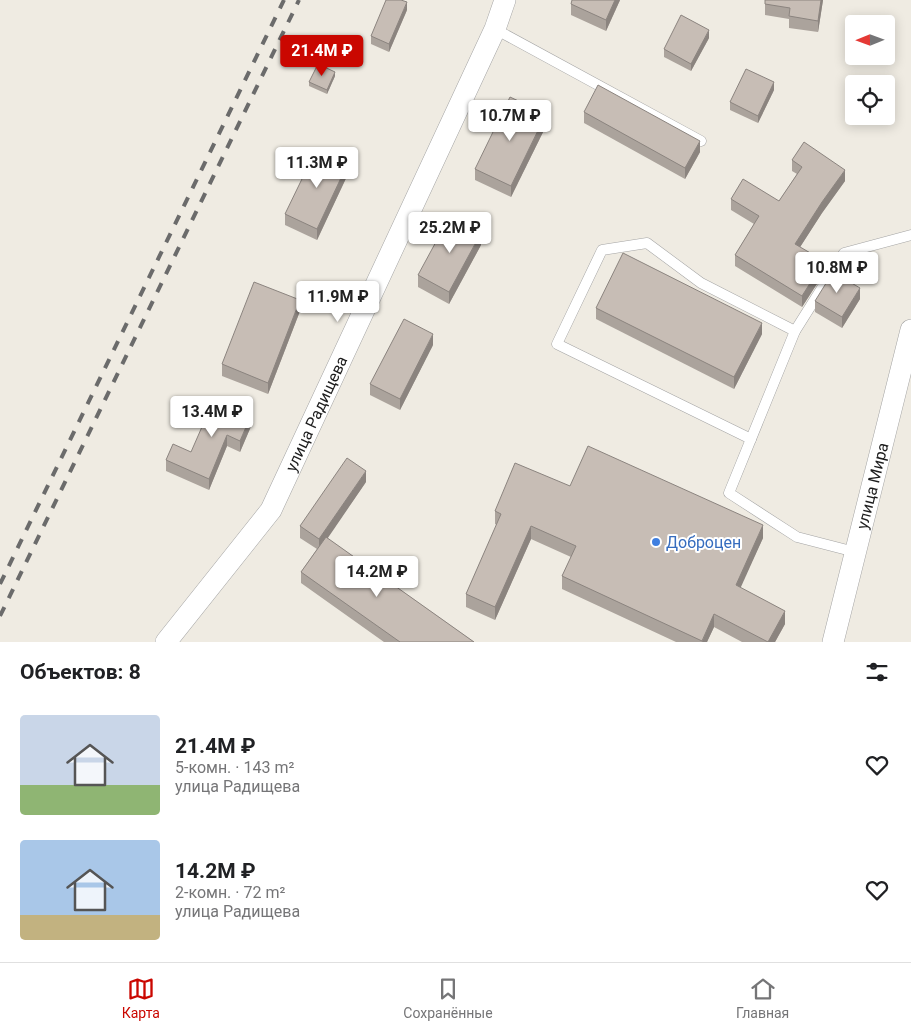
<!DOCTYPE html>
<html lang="ru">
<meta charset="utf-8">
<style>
:root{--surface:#fff;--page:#f6f6f6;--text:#202124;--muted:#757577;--line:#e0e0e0;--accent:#ca0700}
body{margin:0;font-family:Roboto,sans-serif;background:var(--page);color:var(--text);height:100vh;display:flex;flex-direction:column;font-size:19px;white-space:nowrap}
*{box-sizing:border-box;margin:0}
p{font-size:16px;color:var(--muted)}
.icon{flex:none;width:28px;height:28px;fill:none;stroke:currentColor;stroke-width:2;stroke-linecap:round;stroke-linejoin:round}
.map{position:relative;height:642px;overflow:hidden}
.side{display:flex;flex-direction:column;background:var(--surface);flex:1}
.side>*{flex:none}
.needle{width:32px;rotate:269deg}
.tools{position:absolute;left:845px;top:15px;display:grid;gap:10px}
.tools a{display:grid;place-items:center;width:50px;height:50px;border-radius:5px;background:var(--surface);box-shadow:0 2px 12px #0003;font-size:25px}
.price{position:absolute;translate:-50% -42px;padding:0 11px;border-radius:5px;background:#fff;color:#222;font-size:16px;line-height:32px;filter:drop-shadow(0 1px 2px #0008)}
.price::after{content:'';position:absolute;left:50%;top:30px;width:15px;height:11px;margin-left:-8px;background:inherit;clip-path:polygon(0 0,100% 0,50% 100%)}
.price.current{background:var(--accent);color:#fff}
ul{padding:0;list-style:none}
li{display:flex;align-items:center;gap:15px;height:125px;padding:0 20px}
li span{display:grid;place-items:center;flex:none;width:140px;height:100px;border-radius:5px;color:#555}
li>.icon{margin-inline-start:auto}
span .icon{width:60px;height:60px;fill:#fffc;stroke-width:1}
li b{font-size:21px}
h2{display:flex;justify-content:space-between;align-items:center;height:60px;padding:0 20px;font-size:21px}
.tabs{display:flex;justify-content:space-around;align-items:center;height:70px;border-top:1px solid var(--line);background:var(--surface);font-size:14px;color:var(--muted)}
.tabs a{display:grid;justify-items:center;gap:2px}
.tabs .current{color:var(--accent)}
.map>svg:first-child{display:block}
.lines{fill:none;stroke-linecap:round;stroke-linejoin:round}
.service-casing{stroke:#a4a4a4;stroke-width:11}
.minor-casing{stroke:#a4a4a4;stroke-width:22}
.service{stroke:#fff;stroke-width:10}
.minor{stroke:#fff;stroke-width:21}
.rail{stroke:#6b6b6b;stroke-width:4;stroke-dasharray:10 10;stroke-linecap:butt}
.wall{fill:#aba39c}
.shaded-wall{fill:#8b847f}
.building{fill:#c7bdb5;stroke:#8b847f}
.shop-dot{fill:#3f7fe0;stroke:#fff;stroke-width:2}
.labels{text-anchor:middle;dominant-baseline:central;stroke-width:4;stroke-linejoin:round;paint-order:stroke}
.street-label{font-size:16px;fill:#1d1d1d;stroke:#fff}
.shop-label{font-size:16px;fill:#366cbe;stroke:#fff;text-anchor:start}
</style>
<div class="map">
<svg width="911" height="642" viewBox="0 0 911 642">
<rect width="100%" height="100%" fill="#efebe2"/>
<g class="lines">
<defs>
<g id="service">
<polyline points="495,29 701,141"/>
<polyline points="751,439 557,344 602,250 647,243 701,283 795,331"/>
<polyline points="855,552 797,537 729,493 795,331 844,253 911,235"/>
</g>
<g id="minor">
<path id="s1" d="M166 642 271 510 495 29 505 0"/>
<path id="s2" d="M833 642 911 330"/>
</g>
</defs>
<use href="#service" class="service-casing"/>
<use href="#minor" class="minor-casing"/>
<use href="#service" class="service"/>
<use href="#minor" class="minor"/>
<g class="rail">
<polyline points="0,584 284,0"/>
<polyline points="0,616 299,0"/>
</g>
</g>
<g class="wall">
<polygon points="620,0 606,31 571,15 571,4"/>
<polygon points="823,0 818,32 789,28 789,19 765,15 765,4"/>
<polygon points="407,10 389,52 371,44 371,36"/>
<polygon points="709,38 691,71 664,57 664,49"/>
<polygon points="335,76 327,94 309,86 309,82"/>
<polygon points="774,90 758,123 730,110 730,102"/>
<polygon points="584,112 700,152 685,179 584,123"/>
<polygon points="546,126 511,197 475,180 475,169"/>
<polygon points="792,160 845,181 822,213 800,247 824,273 802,307 735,266 735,255 754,224 731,210 731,199 779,201 797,174 792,171"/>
<polygon points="348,174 317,240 285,225 285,214"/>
<polygon points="481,245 449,304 418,287 418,275"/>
<polygon points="860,299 842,328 815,312 815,301"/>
<polygon points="596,308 762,334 734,389 596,319"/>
<polygon points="300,311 268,394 222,376 222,364"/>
<polygon points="433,345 400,410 370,395 370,384"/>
<polygon points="252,424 240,452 227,446 209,490 166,471 166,460 191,452"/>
<polygon points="366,482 327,538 474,642 384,642 301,583 301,572 317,549 300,538 300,526"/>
<polygon points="570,486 763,538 740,587 785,624 775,642 742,642 714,627 707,642 676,642 562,589 562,576 571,557 531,539 495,620 466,607 466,594 497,525 495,524 495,511"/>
</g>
<g class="shaded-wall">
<polygon points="615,0 620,0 606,31 606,20"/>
<polygon points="821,0 823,0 818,32 818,21"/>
<polygon points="407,2 407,10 389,52 389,44"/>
<polygon points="709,30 709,38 691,71 691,64"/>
<polygon points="335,72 335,76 327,94 327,90"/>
<polygon points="774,82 774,90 758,123 758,116"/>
<polygon points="546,114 546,126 511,197 511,186"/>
<polygon points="700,141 700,152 685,179 685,168"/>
<polygon points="348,163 348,174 317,240 317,229"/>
<polygon points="845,170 845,181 822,213 795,255 795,244 822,202"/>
<polygon points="481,233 481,245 449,304 449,292"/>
<polygon points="824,261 824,273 802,307 802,296"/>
<polygon points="860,288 860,299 842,328 842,317"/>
<polygon points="300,300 300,311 268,394 268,383"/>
<polygon points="762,323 762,334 734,389 734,377"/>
<polygon points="433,334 433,345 400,410 400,399"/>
<polygon points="252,413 252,424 240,452 240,441"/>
<polygon points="227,435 227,446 209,490 209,479"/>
<polygon points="366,471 366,482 319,551 319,539"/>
<polygon points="763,525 763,538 736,598 736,585"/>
<polygon points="531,526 531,539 495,620 495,607"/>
<polygon points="785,611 785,624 775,642 768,642"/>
<polygon points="714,614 714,627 707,642 702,642"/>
</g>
<g class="building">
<polygon points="386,0 401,0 407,2 389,44 371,36"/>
<polygon points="572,0 615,0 606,20 571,4"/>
<polygon points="765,0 821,0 818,21 789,16 790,8 765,4"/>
<polygon points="681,15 709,30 691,64 664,49"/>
<polygon points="318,64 335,72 327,90 309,82"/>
<polygon points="746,69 774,82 758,116 730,102"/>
<polygon points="598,85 700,141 685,168 584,112"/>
<polygon points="510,97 546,114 511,186 475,169"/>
<polygon points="804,142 845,170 822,202 795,244 824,261 802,296 735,255 759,216 731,199 743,179 779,201 802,167 792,160"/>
<polygon points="317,148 348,163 317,229 285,214"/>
<polygon points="450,216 481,233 449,292 418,275"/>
<polygon points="623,253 762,323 734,377 596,308"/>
<polygon points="833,272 860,288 842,317 815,301"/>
<polygon points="254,282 300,300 268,383 222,364"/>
<polygon points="404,319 433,334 400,399 370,384"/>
<polygon points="215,397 252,413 240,441 227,435 209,479 166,460 173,444 191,452"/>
<polygon points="588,446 763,525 736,585 785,611 768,642 714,614 702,641 562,576 576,546 531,526 495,607 466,594 501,514 495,511 515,463 570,486"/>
<polygon points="347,458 366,471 319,539 300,526"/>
<polygon points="326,537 474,642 400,642 301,572"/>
</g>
<circle class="shop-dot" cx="656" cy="542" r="5"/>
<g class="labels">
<g class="street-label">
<text stroke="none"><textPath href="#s1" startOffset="275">улица Радищева</textPath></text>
<text stroke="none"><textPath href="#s2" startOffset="161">улица Мира</textPath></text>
</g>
<g class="shop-label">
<text x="666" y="542">Доброцен</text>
</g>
</g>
</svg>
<div class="tools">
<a><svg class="needle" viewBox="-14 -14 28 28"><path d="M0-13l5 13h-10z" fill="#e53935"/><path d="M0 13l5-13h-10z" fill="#757577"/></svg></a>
<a><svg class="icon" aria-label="locate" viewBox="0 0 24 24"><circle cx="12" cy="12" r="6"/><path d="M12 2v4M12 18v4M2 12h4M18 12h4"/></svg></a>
</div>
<b class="price current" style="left:322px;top:77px">21.4M ₽</b>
<b class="price" style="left:510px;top:142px">10.7M ₽</b>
<b class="price" style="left:317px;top:189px">11.3M ₽</b>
<b class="price" style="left:450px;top:254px">25.2M ₽</b>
<b class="price" style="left:837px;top:294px">10.8M ₽</b>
<b class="price" style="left:338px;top:323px">11.9M ₽</b>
<b class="price" style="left:212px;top:438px">13.4M ₽</b>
<b class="price" style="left:377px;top:598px">14.2M ₽</b>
</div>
<section class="side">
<h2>Объектов: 8<svg class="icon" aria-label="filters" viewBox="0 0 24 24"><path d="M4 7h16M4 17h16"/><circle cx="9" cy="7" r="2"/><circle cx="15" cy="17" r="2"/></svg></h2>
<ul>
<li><span style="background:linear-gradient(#c9d6e8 70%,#8fb573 0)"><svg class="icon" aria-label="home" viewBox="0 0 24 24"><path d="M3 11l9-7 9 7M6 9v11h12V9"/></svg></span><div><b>21.4M ₽</b><p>5-комн. · 143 m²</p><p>улица Радищева</p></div><svg class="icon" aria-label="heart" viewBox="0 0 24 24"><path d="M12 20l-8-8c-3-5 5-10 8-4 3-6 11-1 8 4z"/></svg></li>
<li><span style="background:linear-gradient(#a9c7e8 75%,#c2b280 0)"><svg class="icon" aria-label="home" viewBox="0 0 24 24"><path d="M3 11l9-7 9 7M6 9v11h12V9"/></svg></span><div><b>14.2M ₽</b><p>2-комн. · 72 m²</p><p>улица Радищева</p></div><svg class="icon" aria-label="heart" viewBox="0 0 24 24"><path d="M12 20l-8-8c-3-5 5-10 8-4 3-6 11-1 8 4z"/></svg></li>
</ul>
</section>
<nav class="tabs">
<a class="current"><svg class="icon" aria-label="map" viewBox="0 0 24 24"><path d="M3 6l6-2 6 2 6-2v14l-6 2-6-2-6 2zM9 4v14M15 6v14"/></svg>Карта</a>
<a><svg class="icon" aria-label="saved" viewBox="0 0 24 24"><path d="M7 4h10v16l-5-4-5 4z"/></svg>Сохранённые</a>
<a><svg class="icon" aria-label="home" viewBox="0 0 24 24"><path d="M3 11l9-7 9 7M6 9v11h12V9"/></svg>Главная</a>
</nav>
